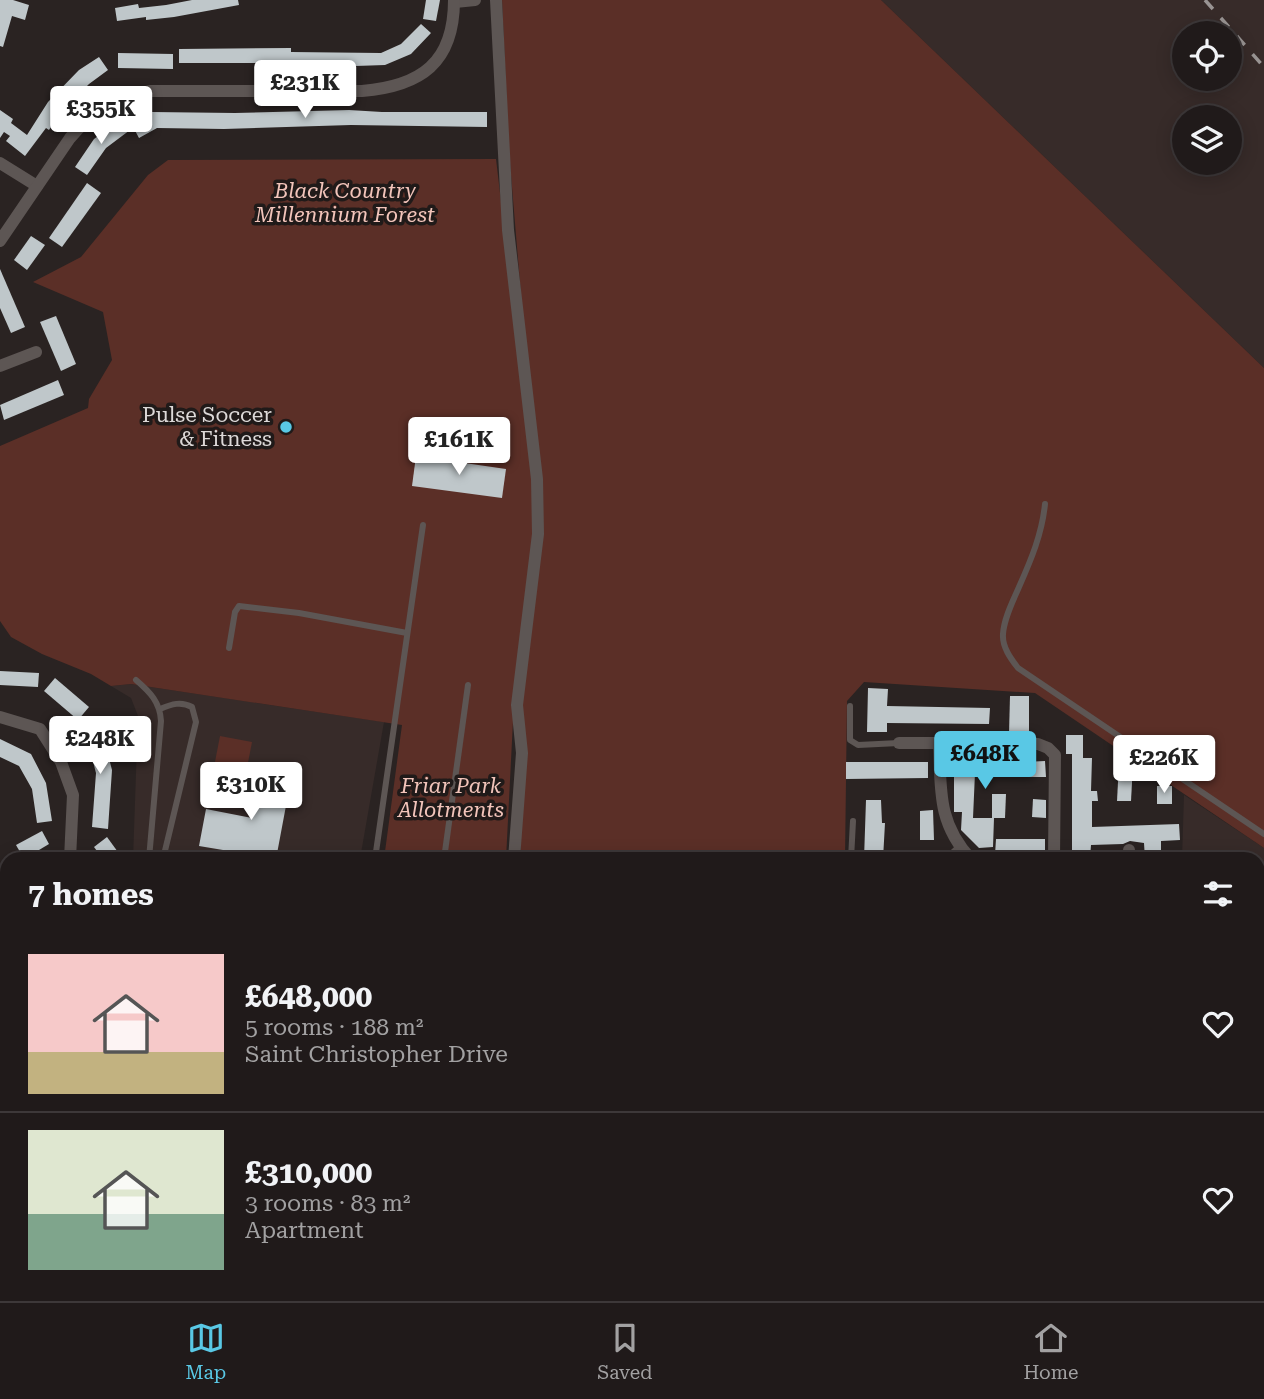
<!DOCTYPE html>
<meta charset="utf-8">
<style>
:root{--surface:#201a1a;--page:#282323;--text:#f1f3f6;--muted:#a2a1a2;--line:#3d3839;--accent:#59c8e5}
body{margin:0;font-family:"Roboto Serif",serif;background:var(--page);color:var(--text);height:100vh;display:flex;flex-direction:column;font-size:26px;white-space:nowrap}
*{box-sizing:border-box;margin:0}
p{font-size:23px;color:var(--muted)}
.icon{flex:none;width:38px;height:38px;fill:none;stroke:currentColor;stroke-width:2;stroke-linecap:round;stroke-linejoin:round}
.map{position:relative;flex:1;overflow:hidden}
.side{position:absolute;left:0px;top:852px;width:1265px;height:450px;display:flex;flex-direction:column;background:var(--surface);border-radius:21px 21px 0 0;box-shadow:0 4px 18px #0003,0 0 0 2px var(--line)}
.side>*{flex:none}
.tools{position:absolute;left:1172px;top:21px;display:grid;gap:14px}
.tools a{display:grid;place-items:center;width:70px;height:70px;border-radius:50%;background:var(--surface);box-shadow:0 4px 18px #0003,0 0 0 2px var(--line);font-size:35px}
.price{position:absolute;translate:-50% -60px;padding:0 16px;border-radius:7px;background:#fff;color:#222;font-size:23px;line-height:46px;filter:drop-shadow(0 2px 4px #0008)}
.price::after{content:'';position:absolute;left:50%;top:42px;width:21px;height:16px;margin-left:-10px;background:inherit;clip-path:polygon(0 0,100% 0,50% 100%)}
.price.current{background:var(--accent);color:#111}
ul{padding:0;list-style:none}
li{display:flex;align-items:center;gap:21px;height:175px;padding:0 28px}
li+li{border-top:2px solid var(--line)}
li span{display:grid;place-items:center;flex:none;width:196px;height:140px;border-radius:0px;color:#555}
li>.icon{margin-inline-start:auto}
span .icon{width:84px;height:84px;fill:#fffc;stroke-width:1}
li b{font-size:30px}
h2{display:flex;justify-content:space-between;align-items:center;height:84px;padding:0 28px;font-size:30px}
.menu{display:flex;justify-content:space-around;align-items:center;height:98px;border-top:2px solid var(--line);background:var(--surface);font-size:19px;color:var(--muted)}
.menu a{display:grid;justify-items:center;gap:4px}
.menu .current{color:var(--accent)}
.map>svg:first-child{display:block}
.built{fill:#372b29;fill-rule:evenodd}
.green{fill:#5b2f27}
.building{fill:#bfc7ca}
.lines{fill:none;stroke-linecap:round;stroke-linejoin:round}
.lane{stroke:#5d5654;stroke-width:6}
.street{stroke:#5d5654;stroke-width:12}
.rail{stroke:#999493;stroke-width:3.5;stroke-dasharray:12 12;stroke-linecap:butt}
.poi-dot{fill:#59c8e5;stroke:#201a19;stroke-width:2.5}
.labels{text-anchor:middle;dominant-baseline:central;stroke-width:7;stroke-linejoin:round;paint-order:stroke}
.park-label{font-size:21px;font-style:italic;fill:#f2c4ba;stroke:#201a19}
.poi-label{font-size:21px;fill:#ddd9d8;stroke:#201a19;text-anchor:end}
</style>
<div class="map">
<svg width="1264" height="1301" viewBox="0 0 1264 1301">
<rect width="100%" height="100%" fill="#2a2322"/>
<g class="built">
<path d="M881 0H1264V368ZM1185 33H1230V79H1185ZM1185 117H1230V163H1185Z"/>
<polygon points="131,684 384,722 360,859 133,859 138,716 131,698 111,686"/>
<polygon points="1184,795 1264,848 1264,1091 1258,1091 1258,859 1182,859"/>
</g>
<g class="green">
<polygon points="502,0 881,0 1264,368 1264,848 1035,693 864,682 847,701 845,859 520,859 525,739 522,705 541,535 509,151"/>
<polygon points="496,159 534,481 534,536 513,721 506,859 384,859 402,725 131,684 111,686 91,674 42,654 11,637 0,621 0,446 88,408 89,399 112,360 103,312 33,282 81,257 148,175 168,160"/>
<polygon points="220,736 252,742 240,804 208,798"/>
</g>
<g class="building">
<polygon points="0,0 13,0 29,5 25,20 12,16 3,47 0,46"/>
<polygon points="192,0 238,0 239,5 174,17 146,20 146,17 117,21 115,8 138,4 139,8 166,5"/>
<polygon points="426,0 440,0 436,21 423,19"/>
<polygon points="421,24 431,33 411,54 385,65 297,68 297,63 179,63 179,49 291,48 291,52 381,53 401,44"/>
<polygon points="118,53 173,54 173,69 118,68"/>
<polygon points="99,57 108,70 89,84 70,103 68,101 49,130 46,128 25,156 6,141 10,136 4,132 0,138 0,110 13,119 11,123 27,135 48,102 79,70"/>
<polygon points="349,110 382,112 487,112 487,127 351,125 224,129 157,128 139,138 131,123 151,112 235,113"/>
<polygon points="121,119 130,130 106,148 87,175 75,167 94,139"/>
<polygon points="87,183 101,193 62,247 49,238"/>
<polygon points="31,236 45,245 27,270 14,260"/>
<polygon points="0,269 25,327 11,333 0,308"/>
<polygon points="56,316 76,364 61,371 40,322"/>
<polygon points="58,380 64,395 4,420 0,405"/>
<polygon points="416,456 506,469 502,498 412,486"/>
<polygon points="0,671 39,673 38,687 0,685"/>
<polygon points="55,678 89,707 78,720 44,691"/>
<polygon points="868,688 888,689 887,706 990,708 989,724 887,723 887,732 867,732"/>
<polygon points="1010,696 1029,696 1029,735 1009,734"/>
<polygon points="100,723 112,770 108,829 92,827 96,773 84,727"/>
<polygon points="1066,735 1083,735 1083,758 1092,758 1091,791 1097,791 1098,801 1092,801 1092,827 1179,824 1180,840 1161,841 1161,859 1145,859 1144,843 1130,841 1123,844 1091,845 1090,858 1072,858 1072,754 1066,754"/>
<polygon points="0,739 31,754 46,783 52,821 37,823 32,789 19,766 0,757"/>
<polygon points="992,756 1024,756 1024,762 1045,761 1046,777 1029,777 1029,773 975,773 973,818 994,818 993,847 979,848 961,830 962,812 954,812 954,758 992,758"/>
<polygon points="846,762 928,762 928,778 846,779"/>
<polygon points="1119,763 1133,764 1131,801 1117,801"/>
<polygon points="260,773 291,779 276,859 199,846 206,809 252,818"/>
<rect x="1157" y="786" width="15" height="18"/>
<polygon points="992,794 1006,794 1005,818 992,818"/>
<polygon points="1033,799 1046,800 1046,818 1032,817"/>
<polygon points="866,800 881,800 882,823 885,823 883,859 864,859"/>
<polygon points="933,810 934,840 920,840 920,811"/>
<polygon points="42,831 49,844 24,859 16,845"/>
<polygon points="107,837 123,859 103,859 94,847"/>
<polygon points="996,839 1045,839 1045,854 995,855"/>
</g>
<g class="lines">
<g class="lane">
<path d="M1045 504C1042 534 1031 560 1019 587 1013 601 1004 618 1003 634 1002 647 1011 659 1018 668L1264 834"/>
<polyline points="229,648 235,612 239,606 299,613 407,633"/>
<path d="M136 680C150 692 160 702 161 721L149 859"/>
<polyline points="850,706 850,740 858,745 899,743"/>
<path d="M160 709C172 704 181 701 192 707L196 722 163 859"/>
<polyline points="222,859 223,855"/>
<polyline points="375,859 423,525"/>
<polyline points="444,859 468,685"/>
<polyline points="851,859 853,821"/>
</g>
<g class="street">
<polyline points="496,0 508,230 537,479 538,534 517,705 522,753 514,859"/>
<polyline points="455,2 475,0"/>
<polyline points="0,163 37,186"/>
<path d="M0 241 70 138C93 111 117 97 151 91H362C421 86 454 63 454 0"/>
<polyline points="0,366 36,352"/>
<polyline points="0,717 40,729 61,762 73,795 70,859"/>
<polyline points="899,743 939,743"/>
<polyline points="950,859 961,849"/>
<path d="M971 859C937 823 941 789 939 743L1038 744 1048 748 1055 755 1054 859"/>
<polyline points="1129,859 1129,850"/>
<polyline points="0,894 7,894"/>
<polyline points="0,1058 7,1058"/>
<polyline points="1258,1110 1264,1110"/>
<polyline points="1258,1198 1264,1198"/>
<polyline points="0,1225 7,1227"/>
<polyline points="1087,1295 1088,1301"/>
<polyline points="181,1301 182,1295"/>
<polyline points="613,1301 614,1295"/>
<polyline points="1198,1301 1199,1295"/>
</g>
<polyline class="rail" points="1205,0 1264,67"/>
</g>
<circle class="poi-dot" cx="286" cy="427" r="7"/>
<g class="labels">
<g class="park-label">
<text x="345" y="191">Black Country<tspan x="345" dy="24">Millennium Forest</tspan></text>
<text x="451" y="786">Friar Park<tspan x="451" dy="24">Allotments</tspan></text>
</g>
<g class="poi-label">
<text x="272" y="415">Pulse Soccer<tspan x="272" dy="24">&amp; Fitness</tspan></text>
</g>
</g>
</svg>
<div class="tools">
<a><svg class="icon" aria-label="locate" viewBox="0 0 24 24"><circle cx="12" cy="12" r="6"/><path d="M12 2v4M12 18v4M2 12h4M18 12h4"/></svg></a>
<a><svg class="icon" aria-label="layers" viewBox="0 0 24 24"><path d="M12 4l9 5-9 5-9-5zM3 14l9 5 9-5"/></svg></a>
</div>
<b class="price" style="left:305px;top:120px">£231K</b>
<b class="price" style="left:101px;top:146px">£355K</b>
<b class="price" style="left:459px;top:477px">£161K</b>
<b class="price" style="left:100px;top:776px">£248K</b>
<b class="price current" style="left:985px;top:791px">£648K</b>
<b class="price" style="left:1164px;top:795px">£226K</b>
<b class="price" style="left:251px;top:822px">£310K</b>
<section class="side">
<h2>7 homes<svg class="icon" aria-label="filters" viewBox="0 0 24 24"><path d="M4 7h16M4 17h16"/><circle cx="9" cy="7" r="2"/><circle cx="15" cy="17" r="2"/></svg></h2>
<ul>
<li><span style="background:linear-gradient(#f6c9c9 70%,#c2b280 0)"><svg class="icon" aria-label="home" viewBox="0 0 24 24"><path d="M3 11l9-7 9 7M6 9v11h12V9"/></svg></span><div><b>£648,000</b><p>5 rooms · 188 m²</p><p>Saint Christopher Drive</p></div><svg class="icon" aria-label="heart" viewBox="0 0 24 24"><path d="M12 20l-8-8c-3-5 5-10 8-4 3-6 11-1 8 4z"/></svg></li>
<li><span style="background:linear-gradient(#dfe7d0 60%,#7fa58c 0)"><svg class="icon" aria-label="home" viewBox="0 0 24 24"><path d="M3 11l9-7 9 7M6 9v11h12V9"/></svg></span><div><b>£310,000</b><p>3 rooms · 83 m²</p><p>Apartment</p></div><svg class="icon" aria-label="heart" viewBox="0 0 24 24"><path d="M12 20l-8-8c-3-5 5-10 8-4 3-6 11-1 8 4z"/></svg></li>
</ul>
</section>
</div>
<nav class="menu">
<a class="current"><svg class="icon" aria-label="map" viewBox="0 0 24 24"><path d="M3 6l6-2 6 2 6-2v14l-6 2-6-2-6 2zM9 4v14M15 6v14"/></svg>Map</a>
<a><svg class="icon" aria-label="saved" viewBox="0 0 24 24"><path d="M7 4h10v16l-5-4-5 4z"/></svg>Saved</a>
<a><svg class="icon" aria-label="home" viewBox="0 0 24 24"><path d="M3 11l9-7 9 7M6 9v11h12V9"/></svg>Home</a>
</nav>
